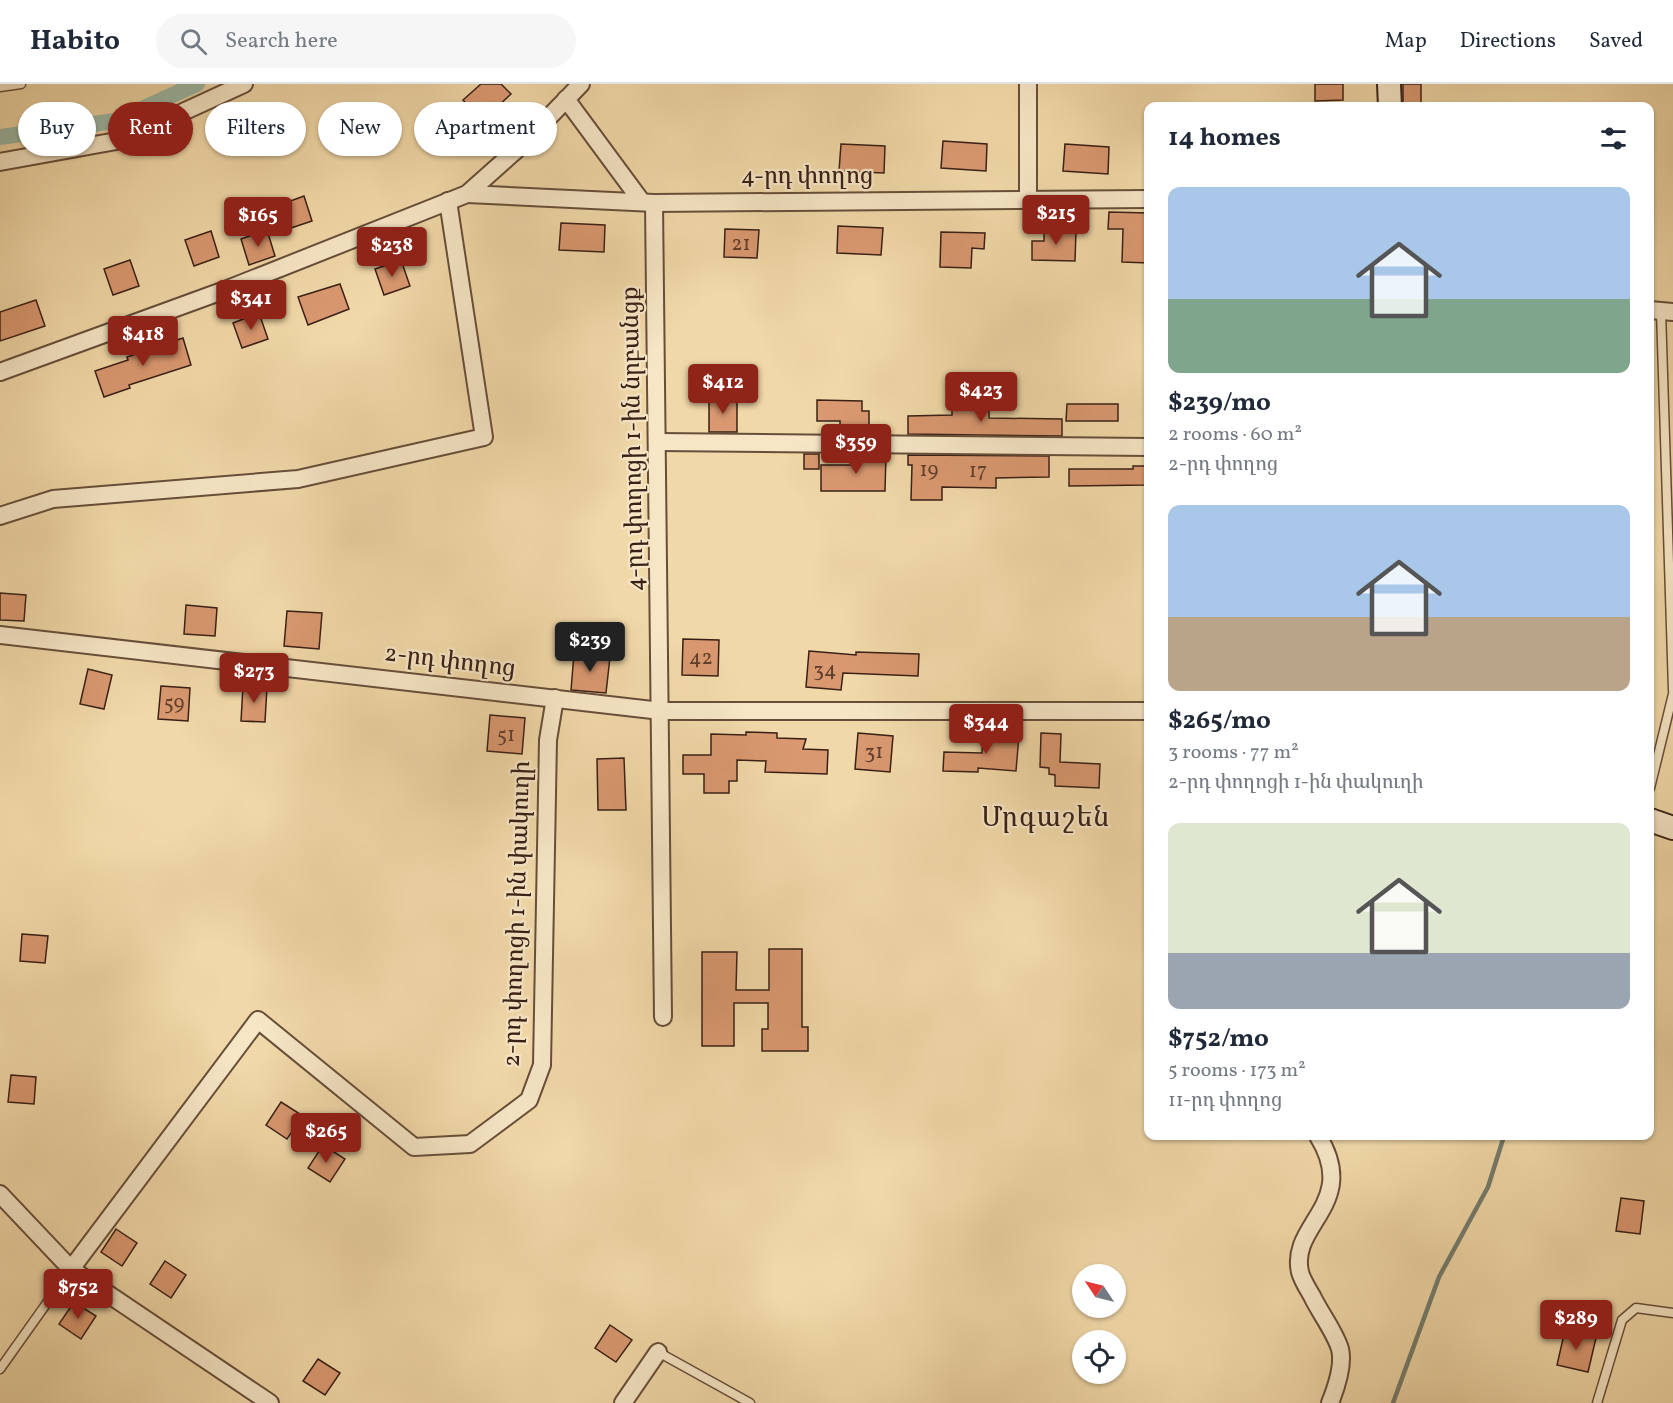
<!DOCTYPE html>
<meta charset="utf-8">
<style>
:root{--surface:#fff;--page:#f6f6f7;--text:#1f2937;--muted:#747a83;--line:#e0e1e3;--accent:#8f2418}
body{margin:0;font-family:Vollkorn,"Noto Serif Armenian",serif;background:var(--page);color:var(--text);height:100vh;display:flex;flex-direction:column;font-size:22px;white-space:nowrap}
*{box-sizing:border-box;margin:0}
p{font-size:20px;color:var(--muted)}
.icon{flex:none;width:33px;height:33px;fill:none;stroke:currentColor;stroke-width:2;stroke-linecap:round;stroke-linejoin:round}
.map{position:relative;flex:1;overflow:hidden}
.drawer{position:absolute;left:1144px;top:18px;width:510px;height:1038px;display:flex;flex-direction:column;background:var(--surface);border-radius:12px;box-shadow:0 2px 4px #0004}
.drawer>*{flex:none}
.guide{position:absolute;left:18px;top:18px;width:570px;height:54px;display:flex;gap:12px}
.needle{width:39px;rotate:305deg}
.fabs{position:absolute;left:1072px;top:1180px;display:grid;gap:12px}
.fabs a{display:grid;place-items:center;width:54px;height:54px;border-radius:50%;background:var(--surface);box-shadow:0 2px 4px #0004;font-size:30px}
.price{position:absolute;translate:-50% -51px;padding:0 14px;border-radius:6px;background:var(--accent);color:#fff;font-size:20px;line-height:39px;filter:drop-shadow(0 2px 3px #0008)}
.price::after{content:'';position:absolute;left:50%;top:36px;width:18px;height:14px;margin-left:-9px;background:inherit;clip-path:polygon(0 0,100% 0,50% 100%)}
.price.on{background:#222;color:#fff}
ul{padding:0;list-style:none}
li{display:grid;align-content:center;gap:12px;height:318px;padding:0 24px}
li span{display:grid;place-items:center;height:186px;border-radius:12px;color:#555}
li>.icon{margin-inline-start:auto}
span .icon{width:108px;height:108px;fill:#fffc;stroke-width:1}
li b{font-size:26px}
h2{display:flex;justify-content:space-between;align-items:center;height:72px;padding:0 24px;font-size:26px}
.pill{padding:0 21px;border-radius:27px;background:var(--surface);box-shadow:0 2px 4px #0004;font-size:21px;line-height:54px}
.pill.on{background:var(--accent);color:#fff}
header{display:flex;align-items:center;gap:36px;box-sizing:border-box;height:84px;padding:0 30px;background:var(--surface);border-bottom:2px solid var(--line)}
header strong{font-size:28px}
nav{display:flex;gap:33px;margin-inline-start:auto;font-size:21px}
.search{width:420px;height:54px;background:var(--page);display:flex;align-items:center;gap:15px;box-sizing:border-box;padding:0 21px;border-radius:33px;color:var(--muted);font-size:22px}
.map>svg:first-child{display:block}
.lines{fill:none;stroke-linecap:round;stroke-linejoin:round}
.stream{stroke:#747c6d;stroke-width:4.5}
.canal{stroke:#9bbaa7;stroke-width:16}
.building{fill:#d99870;stroke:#392016;stroke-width:1.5}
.lane-casing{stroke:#674e3a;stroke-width:11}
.street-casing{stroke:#674e3a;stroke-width:20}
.secondary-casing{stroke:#392016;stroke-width:26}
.lane{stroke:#f6e6c6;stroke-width:8}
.street{stroke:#f6e6c6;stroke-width:16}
.secondary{stroke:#f6e6c6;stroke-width:22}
.labels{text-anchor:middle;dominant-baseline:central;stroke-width:4.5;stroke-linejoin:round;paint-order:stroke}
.number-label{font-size:21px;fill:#613e2c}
.street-label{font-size:24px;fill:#392016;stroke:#f6e6c6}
.quarter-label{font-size:27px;letter-spacing:1.5px;fill:#392016;stroke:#f6e6c6}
</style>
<header>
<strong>Habito</strong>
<div class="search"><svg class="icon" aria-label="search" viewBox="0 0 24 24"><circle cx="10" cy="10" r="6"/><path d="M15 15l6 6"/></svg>Search here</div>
<nav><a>Map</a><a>Directions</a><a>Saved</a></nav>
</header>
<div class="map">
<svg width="1673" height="1319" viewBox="0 0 1673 1319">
<rect width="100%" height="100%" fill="#f1d8a8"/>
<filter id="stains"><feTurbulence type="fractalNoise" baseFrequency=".00333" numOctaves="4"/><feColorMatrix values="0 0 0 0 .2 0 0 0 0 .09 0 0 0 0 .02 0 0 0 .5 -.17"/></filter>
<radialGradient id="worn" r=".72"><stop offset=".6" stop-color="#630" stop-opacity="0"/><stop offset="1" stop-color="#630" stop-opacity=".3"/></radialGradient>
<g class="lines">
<polyline class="stream" points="1393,1319 1439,1193 1488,1103 1504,1052"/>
<polyline class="canal" points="0,53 115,37 197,0"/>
</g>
<g class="building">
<polygon points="481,0 501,0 511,10 482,37 463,16"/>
<polygon points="1315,0 1343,0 1343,16 1315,17"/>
<rect x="1403" y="0" width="18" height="22"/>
<polygon points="943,57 987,60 986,87 941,84"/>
<polygon points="841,60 885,62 884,89 839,87"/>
<polygon points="1065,60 1109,63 1108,90 1063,87"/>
<polygon points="304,112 312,137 282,147 274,123"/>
<polygon points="1109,128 1149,129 1149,179 1122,178 1123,145 1108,145"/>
<polygon points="561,139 605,141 604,168 559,166"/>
<polygon points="838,142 883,144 881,171 837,169"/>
<polygon points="725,145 759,146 757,174 724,173"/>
<polygon points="267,146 275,172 249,181 241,155"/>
<polygon points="1044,146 1076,147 1075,177 1032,176 1032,157 1044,157"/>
<polygon points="211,147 219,173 194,182 185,156"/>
<polygon points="941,148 985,149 984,165 972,164 971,184 940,183"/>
<polygon points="130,176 139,202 113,211 104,185"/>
<polygon points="401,176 410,202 384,211 375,185"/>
<polygon points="340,200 349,225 308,241 298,213"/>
<polygon points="36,216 45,242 0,257 0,228"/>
<polygon points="259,229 268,255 242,264 233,239"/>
<polygon points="183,254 191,281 129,301 130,304 104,313 95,287 128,276 127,273"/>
<polygon points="709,313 737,314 737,348 709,348"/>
<polygon points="817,316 862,317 862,327 869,327 869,350 840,349 840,337 817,337"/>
<polygon points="952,317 989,318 989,334 1062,335 1062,352 908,350 908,332 952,331"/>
<polygon points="1067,320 1118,320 1118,337 1066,337"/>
<rect x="804" y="370" width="15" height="15"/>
<polygon points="851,370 886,371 885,407 821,407 821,381 851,381"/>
<polygon points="908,371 1049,372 1049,393 996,394 996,404 942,403 942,416 911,416 912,381 908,381"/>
<polygon points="1133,382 1147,382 1147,401 1069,402 1069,385 1133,385"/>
<polygon points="0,509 26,511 24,537 0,536"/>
<polygon points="186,521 217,524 215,552 184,550"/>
<polygon points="287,527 322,529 319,565 284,562"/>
<polygon points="683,555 719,556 718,592 682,591"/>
<polygon points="809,567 856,571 856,568 919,570 918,592 843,589 841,606 806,603"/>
<polygon points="574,570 610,573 606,609 571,606"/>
<polygon points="88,585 112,591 104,625 80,620"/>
<polygon points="161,602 190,604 188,637 158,635"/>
<polygon points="243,602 267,603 265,638 241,637"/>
<polygon points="490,631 525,634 522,670 487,667"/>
<polygon points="746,648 777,649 777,654 806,655 803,665 828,666 827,690 765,688 766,677 737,676 737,697 729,697 729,709 704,709 704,690 683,690 683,671 711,671 711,650 746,651"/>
<polygon points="983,648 1019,651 1016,687 978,684 978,688 943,687 944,668 982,669"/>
<polygon points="858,649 893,652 890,688 855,685"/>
<polygon points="1041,649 1061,650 1060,678 1100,680 1099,704 1055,702 1055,691 1049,690 1049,684 1040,683"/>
<polygon points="624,674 626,726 598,726 597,675"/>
<polygon points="22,850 48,852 45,879 20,877"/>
<polygon points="769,865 802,865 802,943 808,943 808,967 762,967 762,945 768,945 768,919 734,919 734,962 702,962 702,868 737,868 736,906 769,906"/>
<polygon points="11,991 36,993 34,1020 8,1018"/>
<polygon points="281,1018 303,1032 287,1055 266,1041"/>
<polygon points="323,1061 345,1075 330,1098 308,1084"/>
<polygon points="1621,1114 1644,1117 1640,1150 1616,1147"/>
<polygon points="116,1145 137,1159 122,1182 101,1168"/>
<polygon points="165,1177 186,1191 171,1214 150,1200"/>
<polygon points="74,1218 96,1232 81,1255 59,1240"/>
<polygon points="610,1241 632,1256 616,1278 595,1264"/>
<polygon points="1565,1246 1596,1254 1588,1288 1557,1281"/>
<polygon points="318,1275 340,1289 325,1311 303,1297"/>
</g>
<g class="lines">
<defs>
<g id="lane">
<polyline points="0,3 21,0"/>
<polyline points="1661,227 1673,606"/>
<polyline points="1650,704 1673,610"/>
<polyline points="658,1268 750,1319"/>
<polyline points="0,1285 71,1185"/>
<polyline points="1597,1319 1622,1236 1636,1224 1673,1229"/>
</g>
<g id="street">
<polyline points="1028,0 1028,115"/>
<polyline points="566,15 642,118"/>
<polyline points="0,78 122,56 244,0"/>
<polyline points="467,110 654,119 1149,115"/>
<polyline points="654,119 663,933"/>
<polyline points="1650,226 1673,228"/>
<polyline points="0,288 225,206 467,110 523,60 581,0"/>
<polyline points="658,358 1149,363"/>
<polyline points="0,432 53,415 298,395 484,353 448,117"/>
<polyline points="0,551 661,627 1149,627"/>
<path d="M1318 1052C1360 1120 1289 1140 1300 1188 1302 1196 1308 1205 1312 1212 1320 1229 1335 1248 1340 1265 1344 1281 1336 1304 1330 1319"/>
<polyline points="0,1110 71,1185 270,1319"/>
<polyline points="71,1185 258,936 414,1063 470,1060 529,1016 542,981 548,656 555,614"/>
<polyline points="623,1319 658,1268"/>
</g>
<g id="secondary">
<polyline points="1389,0 1390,22"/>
<polyline points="1650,736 1673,744"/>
</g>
</defs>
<use href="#lane" class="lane-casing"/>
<use href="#street" class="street-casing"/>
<use href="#secondary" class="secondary-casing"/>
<use href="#lane" class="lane"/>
<use href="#street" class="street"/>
<use href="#secondary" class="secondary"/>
</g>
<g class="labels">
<g class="number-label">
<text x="741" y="160">21</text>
<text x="929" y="386">19</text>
<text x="978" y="387">17</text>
<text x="701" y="574">42</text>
<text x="825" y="586">34</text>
<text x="174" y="619">59</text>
<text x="506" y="651">51</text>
<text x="874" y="668">31</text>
</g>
<g class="street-label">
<text x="807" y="93">4-րդ փողոց</text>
<text transform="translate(634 355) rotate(-91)">4-րդ փողոցի 1-ին նրբանցք</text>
<text transform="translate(450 578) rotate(7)">2-րդ փողոց</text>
<text transform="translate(518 830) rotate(-88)">2-րդ փողոցի 1-ին փակուղի</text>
</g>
<g class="quarter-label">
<text x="1046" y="735">Մրգաշեն</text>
</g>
</g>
<rect width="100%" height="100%" filter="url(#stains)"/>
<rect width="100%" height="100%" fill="url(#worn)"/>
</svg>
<div class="fabs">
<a><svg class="needle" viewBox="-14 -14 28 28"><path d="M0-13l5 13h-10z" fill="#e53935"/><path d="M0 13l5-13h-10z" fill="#747a83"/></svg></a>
<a><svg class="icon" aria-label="locate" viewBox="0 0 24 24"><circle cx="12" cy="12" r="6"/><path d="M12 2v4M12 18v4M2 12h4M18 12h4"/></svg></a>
</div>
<b class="price" style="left:1056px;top:162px">$215</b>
<b class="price" style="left:258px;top:164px">$165</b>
<b class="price" style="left:392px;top:194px">$238</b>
<b class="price" style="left:251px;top:247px">$341</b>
<b class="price" style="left:143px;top:283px">$418</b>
<b class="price" style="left:723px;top:331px">$412</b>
<b class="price" style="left:981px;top:339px">$423</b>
<b class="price" style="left:856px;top:391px">$359</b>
<b class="price on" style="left:590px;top:589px">$239</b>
<b class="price" style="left:254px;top:620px">$273</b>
<b class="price" style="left:986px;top:671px">$344</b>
<b class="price" style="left:326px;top:1080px">$265</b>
<b class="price" style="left:78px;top:1236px">$752</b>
<b class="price" style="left:1576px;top:1267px">$289</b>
<div class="guide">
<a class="pill">Buy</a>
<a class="pill on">Rent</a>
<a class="pill">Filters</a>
<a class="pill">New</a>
<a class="pill">Apartment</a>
</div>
<section class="drawer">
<h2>14 homes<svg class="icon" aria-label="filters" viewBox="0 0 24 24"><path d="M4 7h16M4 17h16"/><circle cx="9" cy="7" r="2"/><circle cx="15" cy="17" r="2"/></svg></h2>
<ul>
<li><span style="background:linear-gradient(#a9c7e8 60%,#7fa58c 0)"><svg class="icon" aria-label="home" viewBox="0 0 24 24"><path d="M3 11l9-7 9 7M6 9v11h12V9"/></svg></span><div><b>$239/mo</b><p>2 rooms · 60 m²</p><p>2-րդ փողոց</p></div></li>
<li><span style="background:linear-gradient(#a9c7e8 60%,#b9a48a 0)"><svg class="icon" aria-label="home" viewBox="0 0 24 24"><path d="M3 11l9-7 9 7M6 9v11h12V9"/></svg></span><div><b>$265/mo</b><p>3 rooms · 77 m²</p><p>2-րդ փողոցի 1-ին փակուղի</p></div></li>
<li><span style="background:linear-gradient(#dfe7d0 70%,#9aa5b1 0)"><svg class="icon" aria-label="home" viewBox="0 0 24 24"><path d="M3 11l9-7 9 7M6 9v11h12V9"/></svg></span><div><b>$752/mo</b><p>5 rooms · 173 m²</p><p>11-րդ փողոց</p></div></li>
</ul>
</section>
</div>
